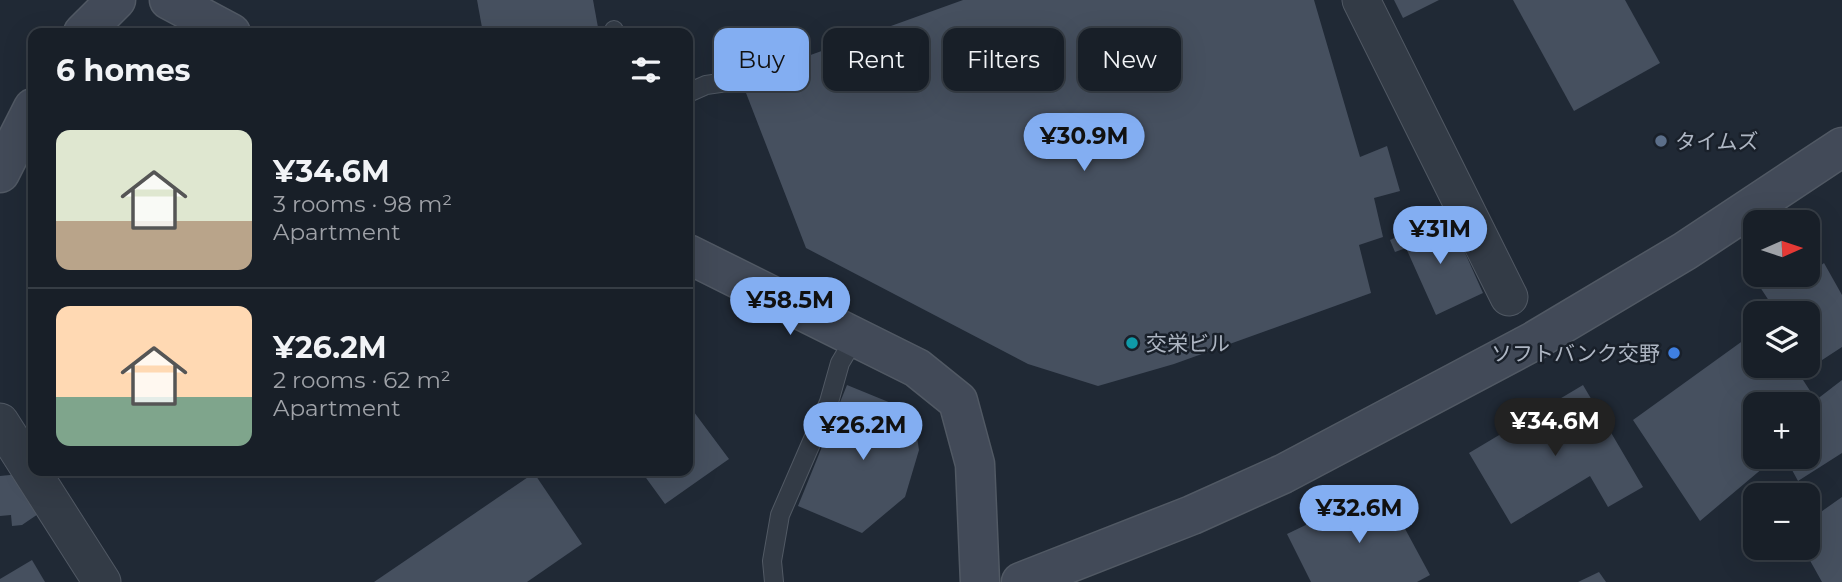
<!DOCTYPE html>
<meta charset="utf-8">
<style>
:root{--surface:#181f28;--page:#212730;--text:#f1f3f6;--muted:#9fa2a8;--line:#363d45;--accent:#83aef2}
body{margin:0;font-family:Montserrat,"Noto Sans JP",sans-serif;background:var(--page);color:var(--text);height:100vh;display:flex;flex-direction:column;font-size:26px;white-space:nowrap}
*{box-sizing:border-box;margin:0}
p{font-size:23px;color:var(--muted)}
.icon{flex:none;width:38px;height:38px;fill:none;stroke:currentColor;stroke-width:2;stroke-linecap:round;stroke-linejoin:round}
.map{position:relative;flex:1;overflow:hidden}
.panel{position:absolute;left:28px;top:28px;width:665px;height:448px;display:flex;flex-direction:column;background:var(--surface);border-radius:14px;box-shadow:0 7px 28px #0002,0 0 0 2px var(--line)}
.panel>*{flex:none}
.top-card{position:absolute;left:714px;top:28px;width:665px;height:63px;display:flex;gap:14px}
.needle{width:46px;rotate:87deg}
.controls{position:absolute;left:1743px;top:210px;display:grid;gap:14px}
.controls a{display:grid;place-items:center;width:77px;height:77px;border-radius:14px;background:var(--surface);box-shadow:0 7px 28px #0002,0 0 0 2px var(--line);font-size:35px}
.price{position:absolute;translate:-50% -60px;padding:0 16px;border-radius:24px;background:var(--accent);color:#111;font-size:23px;line-height:46px;filter:drop-shadow(0 2px 4px #0008)}
.price::after{content:'';position:absolute;left:50%;top:42px;width:21px;height:16px;margin-left:-10px;background:inherit;clip-path:polygon(0 0,100% 0,50% 100%)}
.price.current{background:#222;color:#fff}
ul{padding:0;list-style:none}
li{display:flex;align-items:center;gap:21px;height:175px;padding:0 28px}
li+li{border-top:2px solid var(--line)}
li span{display:grid;place-items:center;flex:none;width:196px;height:140px;border-radius:14px;color:#555}
li>.icon{margin-inline-start:auto}
span .icon{width:84px;height:84px;fill:#fffc;stroke-width:1}
li b{font-size:30px}
h2{display:flex;justify-content:space-between;align-items:center;height:84px;padding:0 28px;font-size:30px}
.chip{padding:0 24px;border-radius:14px;background:var(--surface);box-shadow:0 7px 28px #0002,0 0 0 2px var(--line);font-size:24px;line-height:63px}
.chip.current{background:var(--accent);color:#111}
.map>svg:first-child{display:block}
.building{fill:#46505f}
.lines{fill:none;stroke-linecap:round;stroke-linejoin:round}
.lane-casing{stroke:#515964;stroke-width:20}
.street-casing{stroke:#515964;stroke-width:39}
.secondary-casing{stroke:#515964;stroke-width:41}
.lane{stroke:#333b46;stroke-width:18}
.street{stroke:#333b46;stroke-width:37}
.secondary{stroke:#424a58;stroke-width:38}
.service-dot{fill:#5c6f8a;stroke:#19202a;stroke-width:2.5}
.culture-dot{fill:#0f9aa8;stroke:#19202a;stroke-width:2.5}
.shop-dot{fill:#3f7fe0;stroke:#19202a;stroke-width:2.5}
.labels{text-anchor:middle;dominant-baseline:central;stroke-width:5;stroke-linejoin:round;paint-order:stroke}
.poi-label{font-size:21px;fill:#aeb6c3;stroke:#19202a;text-anchor:start}
</style>
<div class="map">
<svg width="1842" height="582" viewBox="0 0 1842 582">
<rect width="100%" height="100%" fill="#202935"/>
<g class="building">
<polygon points="477,0 593,0 599,33 483,33"/>
<polygon points="963,0 1314,0 1360,157 1387,146 1400,191 1374,198 1383,237 1359,245 1371,293 1174,364 1098,386 1028,364 806,248 741,80"/>
<polygon points="1394,0 1439,0 1403,18"/>
<polygon points="1513,0 1625,0 1660,63 1574,111"/>
<polygon points="1428,222 1434,235 1453,226 1483,293 1436,315 1406,248 1395,252 1390,240"/>
<polygon points="1824,263 1842,295 1842,347 1816,364 1808,353 1808,313 1777,313 1758,284 1759,275 1808,275"/>
<polygon points="1755,332 1755,366 1794,366 1816,400 1842,380 1842,453 1798,481 1785,457 1808,457 1808,404 1755,404 1755,457 1776,457 1700,521 1633,420"/>
<polygon points="847,385 913,412 919,450 905,497 862,533 798,506"/>
<polygon points="1583,385 1643,487 1608,507 1590,476 1511,524 1469,453"/>
<polygon points="688,404 729,459 665,504 641,471 688,471"/>
<polygon points="534,473 582,544 527,582 374,582"/>
<polygon points="20,474 44,510 22,525 12,526 11,515 0,516 0,476"/>
<polygon points="1383,488 1430,575 1417,582 1311,582 1287,534"/>
<polygon points="1842,497 1842,582 1822,582 1803,548 1808,548 1808,521"/>
<polygon points="32,560 45,582 0,582 0,579"/>
<polygon points="1599,572 1606,582 1578,582"/>
</g>
<g class="lines">
<defs>
<g id="lane">
<polyline points="614,30 614,33"/>
<polyline points="688,93 706,85 741,80"/>
<polyline points="774,582 772,561 780,515 829,402 840,363 856,336"/>
</g>
<g id="street">
<polyline points="1361,0 1509,297"/>
<polyline points="0,422 102,582"/>
</g>
<g id="secondary">
<polyline points="169,0 231,33"/>
<polyline points="83,33 116,0"/>
<polyline points="0,173 33,108"/>
<polyline points="688,254 917,368 958,401 975,464 980,582"/>
<polyline points="1021,582 1192,515 1283,474 1534,341 1685,251 1842,147"/>
</g>
</defs>
<use href="#lane" class="lane-casing"/>
<use href="#street" class="street-casing"/>
<use href="#secondary" class="secondary-casing"/>
<use href="#lane" class="lane"/>
<use href="#street" class="street"/>
<use href="#secondary" class="secondary"/>
</g>
<circle class="service-dot" cx="1661" cy="141" r="7"/>
<circle class="culture-dot" cx="1132" cy="343" r="7"/>
<circle class="shop-dot" cx="1674" cy="353" r="7"/>
<g class="labels">
<g class="poi-label">
<text x="1675" y="141">タイムズ</text>
<text x="1146" y="343">交栄ビル</text>
<text x="1660" y="353" text-anchor="end">ソフトバンク交野</text>
</g>
</g>
</svg>
<div class="controls">
<a><svg class="needle" viewBox="-14 -14 28 28"><path d="M0-13l5 13h-10z" fill="#e53935"/><path d="M0 13l5-13h-10z" fill="#9fa2a8"/></svg></a>
<a><svg class="icon" aria-label="layers" viewBox="0 0 24 24"><path d="M12 4l9 5-9 5-9-5zM3 14l9 5 9-5"/></svg></a>
<a>+</a>
<a>−</a>
</div>
<b class="price" style="left:1084px;top:173px">¥30.9M</b>
<b class="price" style="left:1440px;top:266px">¥31M</b>
<b class="price" style="left:790px;top:337px">¥58.5M</b>
<b class="price current" style="left:1555px;top:458px">¥34.6M</b>
<b class="price" style="left:863px;top:462px">¥26.2M</b>
<b class="price" style="left:1359px;top:545px">¥32.6M</b>
<div class="top-card">
<a class="chip current">Buy</a>
<a class="chip">Rent</a>
<a class="chip">Filters</a>
<a class="chip">New</a>
</div>
<section class="panel">
<h2>6 homes<svg class="icon" aria-label="filters" viewBox="0 0 24 24"><path d="M4 7h16M4 17h16"/><circle cx="9" cy="7" r="2"/><circle cx="15" cy="17" r="2"/></svg></h2>
<ul>
<li><span style="background:linear-gradient(#dfe7d0 65%,#b9a48a 0)"><svg class="icon" aria-label="home" viewBox="0 0 24 24"><path d="M3 11l9-7 9 7M6 9v11h12V9"/></svg></span><div><b>¥34.6M</b><p>3 rooms · 98 m²</p><p>Apartment</p></div></li>
<li><span style="background:linear-gradient(#ffd9b3 65%,#7fa58c 0)"><svg class="icon" aria-label="home" viewBox="0 0 24 24"><path d="M3 11l9-7 9 7M6 9v11h12V9"/></svg></span><div><b>¥26.2M</b><p>2 rooms · 62 m²</p><p>Apartment</p></div></li>
</ul>
</section>
</div>
